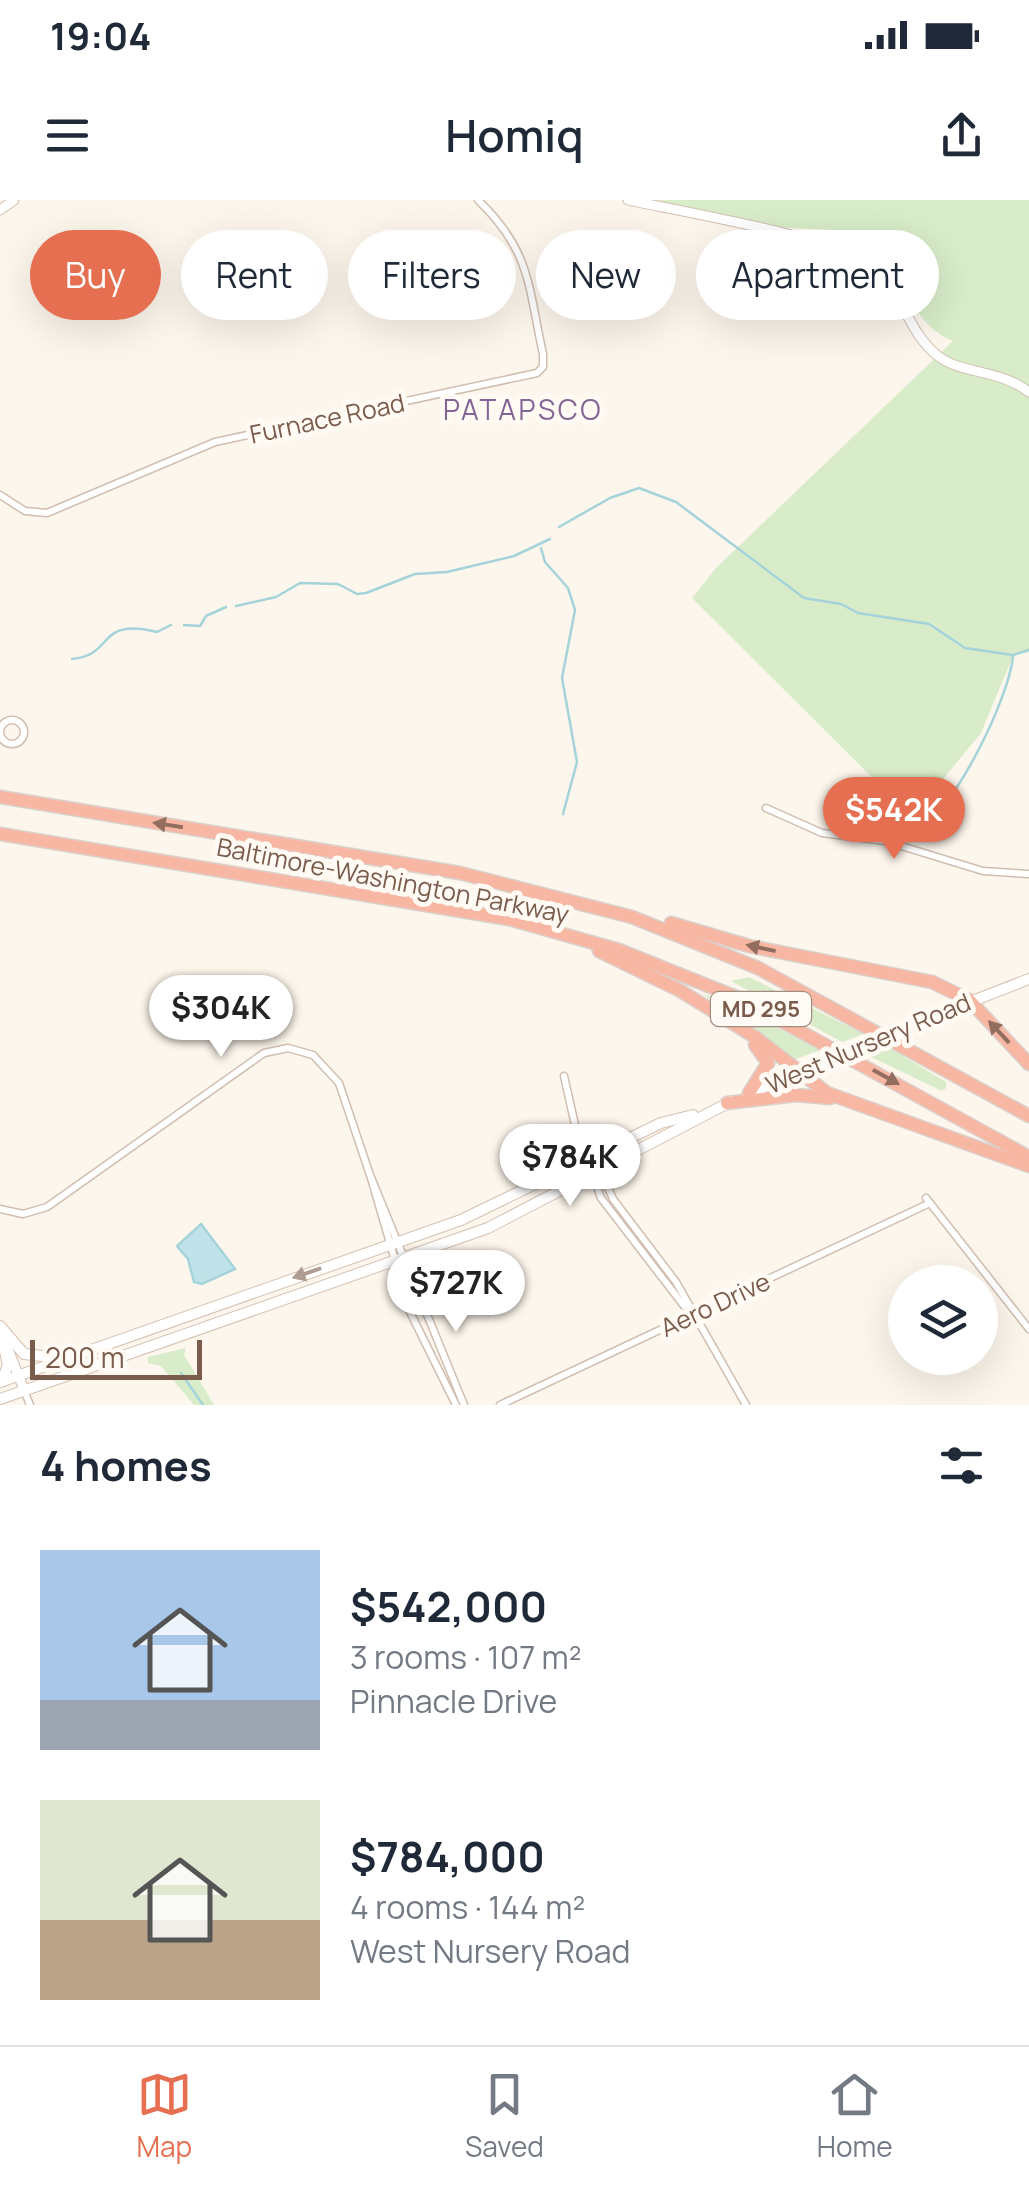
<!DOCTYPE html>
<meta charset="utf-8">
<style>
:root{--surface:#fff;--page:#f6f6f7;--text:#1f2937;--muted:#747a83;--line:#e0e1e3;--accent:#e76f51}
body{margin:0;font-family:Manrope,sans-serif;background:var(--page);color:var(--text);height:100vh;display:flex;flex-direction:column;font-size:38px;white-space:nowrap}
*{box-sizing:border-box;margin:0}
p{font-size:32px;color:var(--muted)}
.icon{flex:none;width:55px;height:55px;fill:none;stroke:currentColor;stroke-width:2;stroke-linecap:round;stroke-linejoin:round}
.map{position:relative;height:1205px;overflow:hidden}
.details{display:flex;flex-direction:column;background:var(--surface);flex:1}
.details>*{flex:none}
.banner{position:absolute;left:30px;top:30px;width:970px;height:90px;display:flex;gap:20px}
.tools{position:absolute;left:888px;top:1065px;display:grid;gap:20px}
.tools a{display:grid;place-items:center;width:110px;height:110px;border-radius:50%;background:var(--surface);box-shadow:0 10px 40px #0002;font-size:50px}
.scale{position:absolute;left:30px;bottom:25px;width:172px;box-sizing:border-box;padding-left:10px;border:5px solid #7a5c4d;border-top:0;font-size:28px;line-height:35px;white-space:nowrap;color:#7a5c4d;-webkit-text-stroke:8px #fffaf3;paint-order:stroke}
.price{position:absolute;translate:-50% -85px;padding:0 22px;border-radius:35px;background:#fff;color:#222;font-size:32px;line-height:65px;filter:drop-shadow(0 2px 5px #0008)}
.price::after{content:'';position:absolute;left:50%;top:60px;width:30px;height:22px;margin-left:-15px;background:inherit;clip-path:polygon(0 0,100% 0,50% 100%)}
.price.on{background:var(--accent);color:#fff}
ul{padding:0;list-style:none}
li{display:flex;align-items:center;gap:30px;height:250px;padding:0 40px}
li span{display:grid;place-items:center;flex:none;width:280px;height:200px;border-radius:0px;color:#555}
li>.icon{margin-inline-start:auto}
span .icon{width:120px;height:120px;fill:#fffc;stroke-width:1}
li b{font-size:42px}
h2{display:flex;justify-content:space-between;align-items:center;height:120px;padding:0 40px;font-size:42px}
.chip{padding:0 35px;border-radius:45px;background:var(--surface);box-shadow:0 10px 40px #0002;font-size:35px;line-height:90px}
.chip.on{background:var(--accent);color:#fff}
.status{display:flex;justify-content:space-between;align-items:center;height:70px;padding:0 50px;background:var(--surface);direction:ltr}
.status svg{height:28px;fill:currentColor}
header{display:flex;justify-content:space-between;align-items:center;height:130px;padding:0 40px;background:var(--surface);font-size:45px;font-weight:600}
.dock{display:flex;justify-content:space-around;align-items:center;height:140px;border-top:2px solid var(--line);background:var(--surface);font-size:28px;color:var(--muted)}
.dock a{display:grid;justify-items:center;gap:5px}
.dock .on{color:var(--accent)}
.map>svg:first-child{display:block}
.green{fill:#d8ecc9}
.water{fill:#bfe3e8;stroke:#a5d3da;stroke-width:2.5}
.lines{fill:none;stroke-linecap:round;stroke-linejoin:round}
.stream{stroke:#a5d3da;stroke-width:2.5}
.minor-casing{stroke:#d1beb0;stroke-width:9}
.tertiary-casing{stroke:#d1beb0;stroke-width:11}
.secondary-casing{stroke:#d6c0b0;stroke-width:12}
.motorway-casing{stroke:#dad1cd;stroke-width:15}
.minor{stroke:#fff;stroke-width:6}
.tertiary{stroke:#fff;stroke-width:9}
.secondary{stroke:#fff;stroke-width:10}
.motorway{stroke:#f7b7a3;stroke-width:12}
.secondary-bridge-casing{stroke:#d6c0b0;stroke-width:12;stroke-linecap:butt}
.secondary-bridge{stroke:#fff;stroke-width:10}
.oneway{fill:#936e5e}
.oneway2{fill:#af9d94}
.labels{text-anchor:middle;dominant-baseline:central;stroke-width:10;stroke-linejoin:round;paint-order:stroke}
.shield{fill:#fffaf3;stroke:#a28b7f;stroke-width:2.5}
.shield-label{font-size:22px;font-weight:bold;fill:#7a5c4d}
.street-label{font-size:25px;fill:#7a5c4d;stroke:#fffaf3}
.neighbourhood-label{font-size:28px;letter-spacing:2.5px;fill:#846695;stroke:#fffaf3}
</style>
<div class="status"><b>19:04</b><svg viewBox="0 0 49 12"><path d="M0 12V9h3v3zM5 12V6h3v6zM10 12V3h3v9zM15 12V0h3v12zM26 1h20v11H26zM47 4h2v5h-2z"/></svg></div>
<header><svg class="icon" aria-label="menu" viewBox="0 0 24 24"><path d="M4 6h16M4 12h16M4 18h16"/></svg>Homiq<svg class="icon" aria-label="share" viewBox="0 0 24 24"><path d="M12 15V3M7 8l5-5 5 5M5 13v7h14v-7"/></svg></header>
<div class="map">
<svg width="1029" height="1205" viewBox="0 0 1029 1205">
<rect width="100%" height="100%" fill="#fdf6ec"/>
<g class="green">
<path d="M657 0H1029V452L1013 456 981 533 912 617 692 398 715 369 953 141C905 123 905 62 870 32L774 27Z"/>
<polygon points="749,777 864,834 842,842 731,781"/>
<polygon points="703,794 720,799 821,850 793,860"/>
<polygon points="885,845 946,882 946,888 942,891 865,854"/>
<polygon points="186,1148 184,1155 214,1205 194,1205 161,1166 148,1163 148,1157"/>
</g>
<polygon class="water" points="201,1024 235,1069 202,1084 194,1082 188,1059 177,1046"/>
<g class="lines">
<g class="stream">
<polyline points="559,327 610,298 639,288 676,302 804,398 841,404 858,413 929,424 965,448 1013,455 1029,450"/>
<polyline points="541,348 545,362 568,388 575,410 562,478 577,562 563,614"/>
<polyline points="236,406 276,397 300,383 338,384 357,394 366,393 415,374 447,372 514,356 550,339"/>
<polyline points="184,425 200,426 206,416 226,407"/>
<path d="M72 459C116 455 95 417 157 432L171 425"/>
<path d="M863 604 892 626 916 634C954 610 1008 501 1013 457"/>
<polyline points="181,1173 203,1205"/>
</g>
<defs>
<g id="minor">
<path d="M0 295 25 311 47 313 215 242 537 173 543 167V154C528 86 531 51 478 0"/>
<circle cx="12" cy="532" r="12"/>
<polyline points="766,608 822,633 885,641 983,671 1029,674"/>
<polyline points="564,876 575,925 601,998 684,1106"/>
<polyline points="614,965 606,983 613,999 676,1082 746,1205"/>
<polyline points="371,978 410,1112 456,1205"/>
<polyline points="926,998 1029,1129"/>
<polyline points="0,1009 23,1014 47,1007 264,853 288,848 313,855 339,883 370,975 464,1205"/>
<polyline points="24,1190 30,1205"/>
<polyline points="500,1205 930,1003"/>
</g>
<g id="tertiary">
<path d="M628 0C674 10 844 40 871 63 901 89 908 133 938 156 963 175 997 168 1029 192"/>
<polyline points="0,10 14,0"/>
<polyline points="7,1146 24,1190"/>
</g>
<g id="secondary">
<polyline points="893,832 1029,779"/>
<polyline points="852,849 875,839"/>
<polyline points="748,894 834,857"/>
<polyline points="0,1126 24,1154 52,1157"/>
<polyline points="1,1133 8,1165 2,1181"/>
<polyline points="0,1182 461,1020 661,923 693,915"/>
<polyline points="0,1199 488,1028 732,901"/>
</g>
<g id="motorway">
<polyline points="0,597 460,673 632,717 758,768 1029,916"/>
<polyline points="0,634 509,719 619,750 741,799 1029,957"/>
<polyline points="671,723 749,746 932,782 969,800 1029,864"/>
<polyline points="599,751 679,790 755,837 827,893 1029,966"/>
<polyline points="749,893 768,863 755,845"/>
<polyline points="727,903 796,895 830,898"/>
</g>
</defs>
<use href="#minor" class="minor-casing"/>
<use href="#tertiary" class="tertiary-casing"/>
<use href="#secondary" class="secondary-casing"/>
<use href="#motorway" class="motorway-casing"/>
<use href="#minor" class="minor"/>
<use href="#tertiary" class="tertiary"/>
<use href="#secondary" class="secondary"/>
<use href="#motorway" class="motorway"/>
<defs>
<g id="secondary-bridge">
<polyline points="875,839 893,832"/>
<polyline points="834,857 852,849"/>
</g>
</defs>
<use href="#secondary-bridge" class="secondary-bridge-casing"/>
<use href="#secondary-bridge" class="secondary-bridge"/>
</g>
<defs><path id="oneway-solid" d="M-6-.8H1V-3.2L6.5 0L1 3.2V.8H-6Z" transform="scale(2.5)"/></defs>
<g class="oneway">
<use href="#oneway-solid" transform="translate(168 625) rotate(-171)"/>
<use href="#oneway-solid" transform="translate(761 748) rotate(-168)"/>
<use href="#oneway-solid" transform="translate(999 832) rotate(-133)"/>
<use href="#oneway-solid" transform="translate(886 877) rotate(29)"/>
</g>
<use class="oneway2" href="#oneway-solid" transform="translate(307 1073) rotate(161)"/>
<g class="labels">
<rect class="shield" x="711" y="792" width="100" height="34" rx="8"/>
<g class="shield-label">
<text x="761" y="809">MD 295</text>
</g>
<g class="street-label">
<text transform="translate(327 218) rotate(-12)">Furnace Road</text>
<text transform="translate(393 680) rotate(11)">Baltimore-Washington Parkway</text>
<text transform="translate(868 843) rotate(-23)">West Nursery Road</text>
<text transform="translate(715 1104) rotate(-25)">Aero Drive</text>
</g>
<g class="neighbourhood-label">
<text x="523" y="209">PATAPSCO</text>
</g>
</g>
</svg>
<div class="tools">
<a><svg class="icon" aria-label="layers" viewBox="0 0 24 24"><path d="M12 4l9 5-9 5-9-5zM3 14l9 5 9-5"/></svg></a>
</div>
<div class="scale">200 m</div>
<b class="price on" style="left:894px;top:662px">$542K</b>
<b class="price" style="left:221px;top:860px">$304K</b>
<b class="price" style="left:570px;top:1009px">$784K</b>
<b class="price" style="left:456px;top:1135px">$727K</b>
<div class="banner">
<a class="chip on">Buy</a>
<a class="chip">Rent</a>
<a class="chip">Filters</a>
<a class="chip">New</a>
<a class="chip">Apartment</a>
</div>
</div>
<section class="details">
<h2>4 homes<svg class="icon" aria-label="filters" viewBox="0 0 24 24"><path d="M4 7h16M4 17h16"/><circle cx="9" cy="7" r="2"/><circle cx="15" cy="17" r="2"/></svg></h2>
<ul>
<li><span style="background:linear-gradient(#a9c7e8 75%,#9aa5b1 0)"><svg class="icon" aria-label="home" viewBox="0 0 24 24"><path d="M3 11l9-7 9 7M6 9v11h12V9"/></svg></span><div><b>$542,000</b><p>3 rooms · 107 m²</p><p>Pinnacle Drive</p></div></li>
<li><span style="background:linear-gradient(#dfe7d0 60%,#b9a48a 0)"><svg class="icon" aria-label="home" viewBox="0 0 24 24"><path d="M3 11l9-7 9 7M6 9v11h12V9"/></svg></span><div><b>$784,000</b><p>4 rooms · 144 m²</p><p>West Nursery Road</p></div></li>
</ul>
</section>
<nav class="dock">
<a class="on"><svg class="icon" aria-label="map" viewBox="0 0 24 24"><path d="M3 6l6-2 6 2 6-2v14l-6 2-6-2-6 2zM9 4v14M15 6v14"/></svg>Map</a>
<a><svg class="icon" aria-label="saved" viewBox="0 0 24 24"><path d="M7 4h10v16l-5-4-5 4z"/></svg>Saved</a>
<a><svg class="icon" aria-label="home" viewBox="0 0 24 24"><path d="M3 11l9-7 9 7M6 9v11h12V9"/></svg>Home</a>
</nav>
